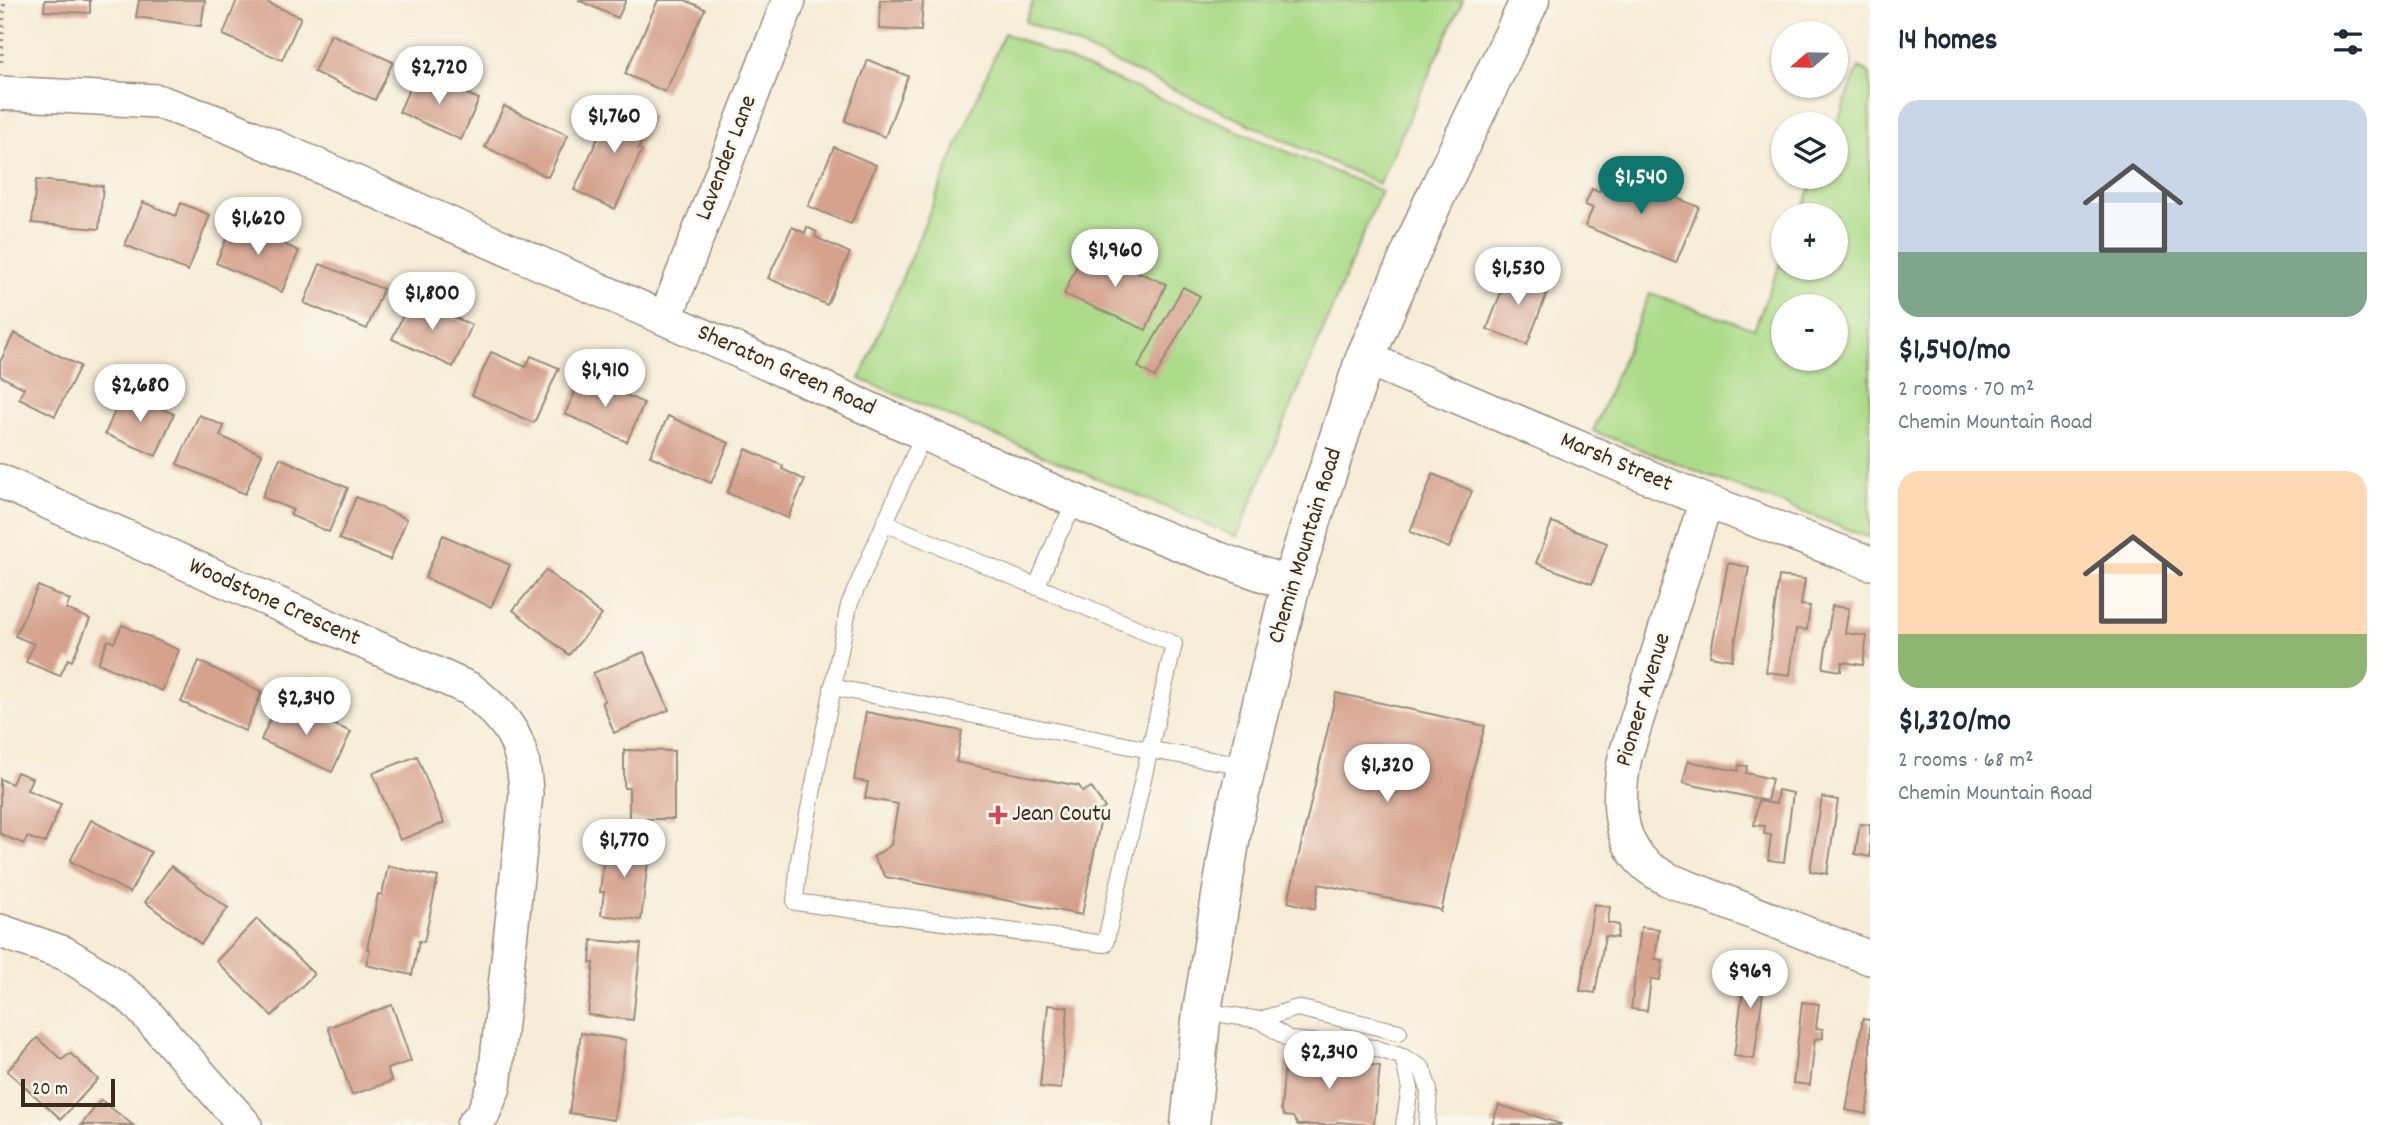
<!DOCTYPE html>
<meta charset="utf-8">
<style>
:root{--surface:#fff;--page:#f2f2f3;--text:#1f2937;--muted:#747a83;--accent:#0f766e}
body{margin:0;font-family:Dekko,sans-serif;background:var(--page);color:var(--text);height:100vh;display:flex;flex-direction:column;font-size:26px;white-space:nowrap}
*{box-sizing:border-box;margin:0}
p{font-size:23px;color:var(--muted)}
.icon{flex:none;width:38px;height:38px;fill:none;stroke:currentColor;stroke-width:2;stroke-linecap:round;stroke-linejoin:round}
.map{position:relative;flex:1;overflow:hidden}
.side{display:flex;flex-direction:column;background:var(--surface);width:525px}
.side>*{flex:none}
.needle{width:46px;rotate:250deg}
.tools{position:absolute;left:1771px;top:21px;display:grid;gap:14px}
.tools a{display:grid;place-items:center;width:77px;height:77px;border-radius:50%;background:var(--surface);box-shadow:0 2px 5px #0004;font-size:35px}
.scale{position:absolute;left:21px;bottom:18px;width:94px;box-sizing:border-box;padding-left:7px;border:4px solid #3b2a1e;border-top:0;font-size:19px;line-height:24px;white-space:nowrap;color:#3b2a1e;-webkit-text-stroke:5px #fbf7ec;paint-order:stroke}
.price{position:absolute;translate:-50% -60px;padding:0 16px;border-radius:24px;background:#fff;color:#222;font-size:23px;line-height:46px;filter:drop-shadow(0 2px 4px #0008)}
.price::after{content:'';position:absolute;left:50%;top:42px;width:21px;height:16px;margin-left:-10px;background:inherit;clip-path:polygon(0 0,100% 0,50% 100%)}
.price.on{background:var(--accent);color:#fff}
ul{padding:0;list-style:none}
li{display:grid;align-content:center;gap:14px;height:371px;padding:0 28px}
li span{display:grid;place-items:center;height:217px;border-radius:21px;color:#555}
li>.icon{margin-inline-start:auto}
span .icon{width:126px;height:126px;fill:#fffc;stroke-width:1}
li b{font-size:30px}
h2{display:flex;justify-content:space-between;align-items:center;height:84px;padding:0 28px;font-size:30px}
main{display:flex;flex:1;min-height:0}
.map>svg:first-child{display:block}
.green{fill:#acdb89;stroke:#748254;stroke-width:2;fill-rule:evenodd}
.building{fill:#d6a28e}
.lines{fill:none;stroke-linecap:round;stroke-linejoin:round}
.service-casing{stroke:#988b7a;stroke-width:18}
.minor-casing{stroke:#988b7a;stroke-width:36}
.primary-casing{stroke:#988b7a;stroke-width:41}
.path{stroke:#988b7a;stroke-width:4.5;stroke-dasharray:2 5;stroke-linecap:butt}
.service{stroke:#fff;stroke-width:16}
.minor{stroke:#fff;stroke-width:33}
.primary{stroke:#fff;stroke-width:38}
.poi-dot{fill:#d1495b;stroke:#fbf7ec;stroke-width:2.5}
.labels{text-anchor:middle;dominant-baseline:central;stroke-width:5;stroke-linejoin:round;paint-order:stroke}
.street-label{font-size:24px;fill:#3b2a1e;stroke:#fbf7ec}
.poi-label{font-size:24px;fill:#3b2a1e;stroke:#fbf7ec;text-anchor:start}
</style>
<main>
<div class="map">
<svg width="1870" height="1125" viewBox="0 0 1870 1125">
<rect width="100%" height="100%" fill="#fbf7ec"/>
<filter id="ink" filterUnits="userSpaceOnUse"><feTurbulence type="fractalNoise" baseFrequency=".0143" numOctaves="2"/><feDisplacementMap in="SourceGraphic" scale="14" xChannelSelector="R" yChannelSelector="G"/><feConvolveMatrix kernelMatrix="1 2 1 2 8 2 1 2 1" color-interpolation-filters="sRGB"/></filter>
<filter id="wash" filterUnits="userSpaceOnUse"><feTurbulence type="fractalNoise" baseFrequency=".00686" numOctaves="4" result="noise"/><feDisplacementMap in="SourceGraphic" scale="28" xChannelSelector="R" yChannelSelector="G"/><feGaussianBlur stdDeviation="1.57" result="paint"/><feColorMatrix in="noise" values="0 0 0 0 0 0 0 0 0 0 0 0 0 0 0 0 0 1.4 0 .05"/><feComposite in="paint" operator="in"/></filter>
<g filter="url(#wash)">
<rect width="100%" height="100%" fill="#f6ecd7"/>
<g class="green">
<polygon points="1034,0 1463,0 1379,184 1025,21"/>
<polygon points="1004,33 1381,191 1237,537 860,379"/>
<path d="M1859 67 1870 73V538L1593 431 1650 293 1754 329 1783 256V268H1836V215H1800L1815 177H1836V126ZM1783 306H1836V359H1783Z"/>
</g>
<g id="blocks">
<g class="building">
<polygon points="45,0 90,0 90,13 44,11"/>
<polygon points="139,0 205,0 201,26 136,17"/>
<polygon points="237,0 261,0 301,17 282,60 223,35"/>
<polygon points="578,0 626,0 618,18"/>
<polygon points="658,0 685,0 705,9 665,92 625,74"/>
<polygon points="880,0 923,0 921,31 879,29"/>
<polygon points="331,34 393,62 375,100 314,72"/>
<polygon points="868,60 908,76 885,137 845,121"/>
<polygon points="417,72 479,99 461,140 399,112"/>
<polygon points="616,99 653,116 638,149 642,150 615,209 574,190"/>
<polygon points="504,106 568,135 548,177 485,147"/>
<polygon points="834,147 876,165 851,224 808,206"/>
<polygon points="1608,170 1699,207 1676,263 1585,226 1593,208 1585,205 1592,189 1599,192"/>
<polygon points="36,180 103,186 99,229 32,223"/>
<polygon points="143,202 176,216 181,203 210,215 188,271 125,245"/>
<polygon points="234,221 299,251 282,292 216,263"/>
<polygon points="792,227 805,233 807,227 817,232 815,237 850,253 827,305 768,278"/>
<polygon points="1084,249 1166,284 1146,330 1064,294"/>
<polygon points="320,264 383,289 367,329 304,303"/>
<polygon points="1510,269 1550,285 1527,345 1487,329"/>
<polygon points="1183,287 1200,296 1155,377 1138,367"/>
<polygon points="411,298 472,325 453,367 392,339"/>
<polygon points="14,333 80,366 55,416 19,398 24,388 0,376 0,362"/>
<polygon points="491,352 526,367 531,356 559,368 534,423 472,395"/>
<polygon points="582,376 644,403 627,442 565,414"/>
<polygon points="123,392 174,414 156,456 105,434"/>
<polygon points="199,415 224,426 220,436 262,454 245,494 177,464"/>
<polygon points="668,416 729,443 711,483 650,456"/>
<polygon points="746,449 783,466 782,469 805,480 788,518 727,493"/>
<polygon points="280,458 348,488 329,532 290,515 293,510 262,497"/>
<polygon points="1433,474 1472,491 1449,548 1410,532"/>
<polygon points="356,497 407,519 390,560 339,539"/>
<polygon points="1552,522 1607,543 1592,584 1536,563"/>
<polygon points="443,535 510,565 491,607 425,578"/>
<polygon points="1728,563 1749,567 1732,660 1710,656"/>
<polygon points="546,570 602,615 569,655 513,610"/>
<polygon points="1779,576 1805,579 1801,605 1810,606 1807,630 1796,629 1790,675 1766,672"/>
<polygon points="38,586 70,600 66,609 90,619 72,661 68,659 60,676 26,662 34,644 15,636"/>
<polygon points="1832,606 1849,608 1845,633 1867,636 1863,665 1842,662 1841,671 1823,668"/>
<polygon points="122,625 179,650 162,691 98,663 108,640 114,643"/>
<polygon points="644,652 669,710 614,733 602,702 605,701 593,673"/>
<polygon points="199,661 262,692 245,731 181,702"/>
<polygon points="1336,693 1485,726 1473,769 1441,912 1438,909 1319,884 1315,909 1288,902"/>
<polygon points="277,703 299,713 300,709 351,732 332,772 261,740"/>
<polygon points="866,712 962,731 956,762 1079,786 1083,792 1091,787 1105,808 1097,813 1101,817 1082,915 886,877 873,857 891,845 898,804 865,798 868,782 854,780"/>
<polygon points="624,750 674,751 674,819 629,819 629,788 624,788"/>
<polygon points="417,756 444,823 400,840 373,773"/>
<polygon points="1688,761 1738,771 1739,765 1747,766 1746,773 1772,779 1767,801 1683,783"/>
<polygon points="17,772 32,778 27,790 61,804 45,843 27,837 24,844 0,834 0,779 12,784"/>
<polygon points="1778,790 1793,793 1784,862 1768,860 1771,835 1764,834 1765,826 1754,825 1758,801 1776,804"/>
<polygon points="1822,797 1838,800 1827,874 1810,871"/>
<polygon points="91,820 151,852 130,893 70,861"/>
<polygon points="1860,824 1870,825 1870,857 1855,854"/>
<polygon points="606,840 650,845 641,920 601,915 604,892 600,892"/>
<polygon points="171,866 228,908 201,944 145,902"/>
<polygon points="388,866 438,877 424,942 419,941 412,975 366,965 370,949 367,949 378,894 382,895"/>
<polygon points="1594,904 1610,907 1608,923 1619,925 1617,938 1605,936 1595,993 1580,991"/>
<polygon points="257,919 314,974 272,1016 216,961"/>
<polygon points="1641,927 1659,929 1655,959 1663,960 1660,980 1651,979 1647,1011 1631,1009"/>
<polygon points="592,940 641,944 633,1020 588,1015 594,963 590,963"/>
<polygon points="1747,960 1767,963 1754,1059 1734,1056"/>
<polygon points="1802,1002 1819,1004 1816,1028 1823,1029 1823,1038 1815,1039 1810,1085 1793,1083"/>
<polygon points="392,1005 411,1061 387,1069 392,1081 352,1095 328,1027"/>
<polygon points="1048,1005 1068,1007 1061,1089 1040,1087"/>
<polygon points="1863,1019 1870,1020 1870,1091 1866,1114 1846,1110"/>
<polygon points="581,1033 626,1040 614,1120 569,1113"/>
<polygon points="37,1038 62,1060 70,1053 98,1079 61,1119 7,1071"/>
<polygon points="1305,1054 1336,1056 1342,1062 1380,1066 1374,1125 1338,1122 1333,1125 1298,1125 1293,1117 1284,1116 1281,1109 1285,1063"/>
<polygon points="101,1100 133,1125 81,1125"/>
<polygon points="1499,1105 1561,1124 1560,1125 1492,1125"/>
</g>
</g>
</g>
<g filter="url(#ink)">
<use href="#blocks" fill-opacity="0" stroke="#988b7a" stroke-width="2"/>
<g class="lines">
<defs>
<g id="service">
<polyline points="885,523 1174,644 1105,944 795,902 799,860 849,605 924,433"/>
<polyline points="1037,586 1058,535 1077,501"/>
<polyline points="832,687 1150,750 1247,766"/>
<polyline points="1202,1011 1260,1020 1290,1040 1375,1048 1403,1057 1422,1068 1429,1090 1427,1125"/>
<polyline points="1260,1020 1297,1008 1399,1032"/>
<polyline points="1403,1057 1410,1088 1404,1125"/>
</g>
<g id="minor">
<path d="M0 93 157 101 230 127C428 214 627 300 825 389 979 457 1131 532 1291 584"/>
<polyline points="666,317 789,0"/>
<polyline points="1365,358 1706,501 1870,563"/>
<path d="M0 481 470 689C511 722 524 741 526 794L494 1087 483 1114 473 1125"/>
<path d="M1706 501 1625 757C1618 792 1615 839 1646 865 1652 871 1661 875 1669 880L1870 958"/>
<polyline points="0,931 64,953 100,975 135,1001 245,1125"/>
</g>
<polyline id="primary" points="1190,1125 1202,1011 1234,818 1291,584 1365,358 1433,202 1530,0"/>
</defs>
<use href="#service" class="service-casing"/>
<use href="#minor" class="minor-casing"/>
<use href="#primary" class="primary-casing"/>
<polyline class="path" points="1,62 4,0"/>
<use href="#service" class="service"/>
<use href="#minor" class="minor"/>
<use href="#primary" class="primary"/>
</g>
</g>
<path class="poi-dot" d="M994.5 804.5h7v7h7v7h-7v7h-7v-7h-7v-7h7z"/>
<g class="labels">
<g class="street-label">
<text transform="translate(727 158) rotate(-69)">Lavender Lane</text>
<text transform="translate(786 371) rotate(24)">Sheraton Green Road</text>
<text transform="translate(1616 463) rotate(23)">Marsh Street</text>
<text transform="translate(1306 546) rotate(-73)">Chemin Mountain Road</text>
<text transform="translate(274 603) rotate(24)">Woodstone Crescent</text>
<text transform="translate(1644 700) rotate(-73)">Pioneer Avenue</text>
</g>
<g class="poi-label">
<text x="1012" y="815">Jean Coutu</text>
</g>
</g>
</svg>
<div class="tools">
<a><svg class="needle" viewBox="-14 -14 28 28"><path d="M0-13l5 13h-10z" fill="#e53935"/><path d="M0 13l5-13h-10z" fill="#747a83"/></svg></a>
<a><svg class="icon" aria-label="layers" viewBox="0 0 24 24"><path d="M12 4l9 5-9 5-9-5zM3 14l9 5 9-5"/></svg></a>
<a>+</a>
<a>−</a>
</div>
<div class="scale">20 m</div>
<b class="price" style="left:439px;top:106px">$2,720</b>
<b class="price" style="left:614px;top:155px">$1,760</b>
<b class="price on" style="left:1641px;top:216px">$1,540</b>
<b class="price" style="left:258px;top:257px">$1,620</b>
<b class="price" style="left:1115px;top:289px">$1,960</b>
<b class="price" style="left:1518px;top:307px">$1,530</b>
<b class="price" style="left:432px;top:332px">$1,800</b>
<b class="price" style="left:605px;top:409px">$1,910</b>
<b class="price" style="left:140px;top:424px">$2,680</b>
<b class="price" style="left:306px;top:737px">$2,340</b>
<b class="price" style="left:1387px;top:804px">$1,320</b>
<b class="price" style="left:624px;top:879px">$1,770</b>
<b class="price" style="left:1750px;top:1010px">$969</b>
<b class="price" style="left:1329px;top:1091px">$2,340</b>
</div>
<section class="side">
<h2>14 homes<svg class="icon" aria-label="filters" viewBox="0 0 24 24"><path d="M4 7h16M4 17h16"/><circle cx="9" cy="7" r="2"/><circle cx="15" cy="17" r="2"/></svg></h2>
<ul>
<li><span style="background:linear-gradient(#c9d6e8 70%,#7fa58c 0)"><svg class="icon" aria-label="home" viewBox="0 0 24 24"><path d="M3 11l9-7 9 7M6 9v11h12V9"/></svg></span><div><b>$1,540/mo</b><p>2 rooms · 70 m²</p><p>Chemin Mountain Road</p></div></li>
<li><span style="background:linear-gradient(#ffd9b3 75%,#8fb573 0)"><svg class="icon" aria-label="home" viewBox="0 0 24 24"><path d="M3 11l9-7 9 7M6 9v11h12V9"/></svg></span><div><b>$1,320/mo</b><p>2 rooms · 68 m²</p><p>Chemin Mountain Road</p></div></li>
</ul>
</section>
</main>
